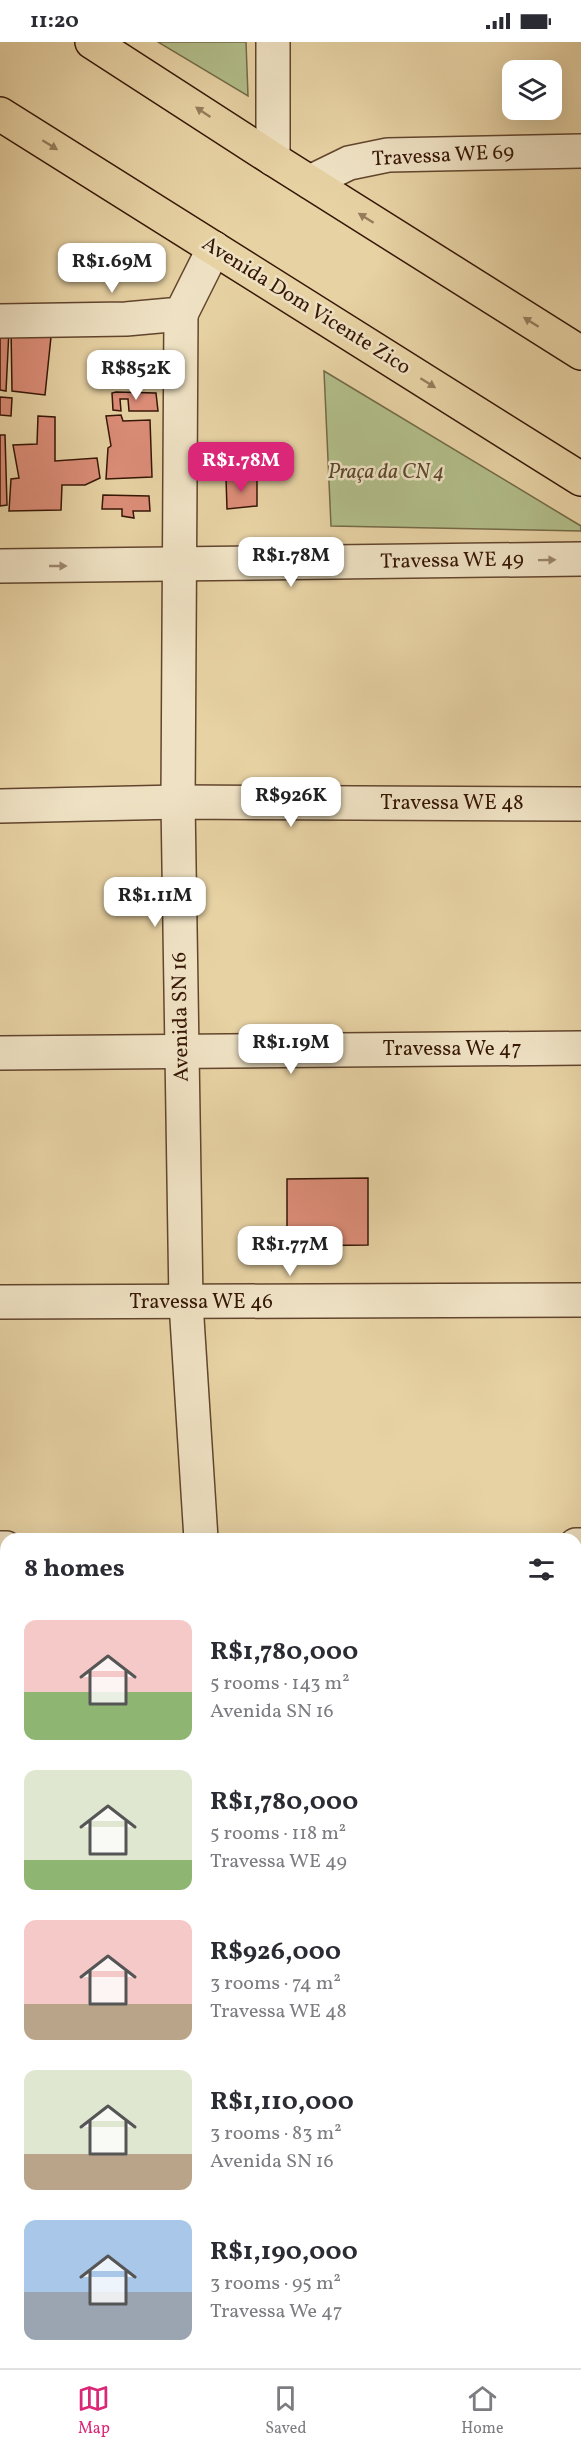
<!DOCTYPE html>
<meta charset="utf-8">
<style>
:root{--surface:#fff;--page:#f2f2f3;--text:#2b2b33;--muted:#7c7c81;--line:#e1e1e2;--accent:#db2777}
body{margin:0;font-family:Vollkorn,serif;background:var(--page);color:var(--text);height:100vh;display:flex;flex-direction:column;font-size:22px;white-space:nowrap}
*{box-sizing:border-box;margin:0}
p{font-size:20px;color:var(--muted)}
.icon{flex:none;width:33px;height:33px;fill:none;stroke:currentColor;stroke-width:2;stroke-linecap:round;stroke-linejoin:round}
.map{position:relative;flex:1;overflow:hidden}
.sheet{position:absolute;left:0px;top:1491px;width:582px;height:836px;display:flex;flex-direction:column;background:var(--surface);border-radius:18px 18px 0 0;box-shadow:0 6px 24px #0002}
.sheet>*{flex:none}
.fabs{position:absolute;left:502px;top:18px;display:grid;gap:12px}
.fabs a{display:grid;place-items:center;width:60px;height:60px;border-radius:12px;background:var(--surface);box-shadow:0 6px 24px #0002;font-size:30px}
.price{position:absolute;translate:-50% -51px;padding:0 14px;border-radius:12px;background:#fff;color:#222;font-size:20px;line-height:39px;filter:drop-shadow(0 2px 3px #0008)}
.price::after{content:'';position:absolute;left:50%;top:36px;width:18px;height:14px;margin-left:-9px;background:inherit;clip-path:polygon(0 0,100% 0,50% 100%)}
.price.on{background:var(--accent);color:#fff}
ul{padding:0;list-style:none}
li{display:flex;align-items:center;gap:18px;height:150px;padding:0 24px}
li span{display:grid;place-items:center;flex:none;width:168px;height:120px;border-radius:12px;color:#555}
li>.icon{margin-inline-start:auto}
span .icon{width:72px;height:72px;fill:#fffc;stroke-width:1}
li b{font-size:26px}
h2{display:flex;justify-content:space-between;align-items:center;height:72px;padding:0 24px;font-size:26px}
.status{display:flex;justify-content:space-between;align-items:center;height:42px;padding:0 30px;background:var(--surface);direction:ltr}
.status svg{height:16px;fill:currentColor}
.tab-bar{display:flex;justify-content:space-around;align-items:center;height:84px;border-top:2px solid var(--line);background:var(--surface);font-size:16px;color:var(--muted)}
.tab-bar a{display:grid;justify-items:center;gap:3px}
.tab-bar .on{color:var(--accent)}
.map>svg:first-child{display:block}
.green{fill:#b1bd89;stroke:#746a47;stroke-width:1.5}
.building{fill:#dc8d78;stroke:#361605;stroke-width:1.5}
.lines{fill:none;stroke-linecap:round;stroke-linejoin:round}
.minor-casing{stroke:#62452d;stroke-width:36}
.primary-casing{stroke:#361605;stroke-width:36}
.minor{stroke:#efe2c4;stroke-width:33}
.primary{stroke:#e7d2a4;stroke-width:33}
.oneway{fill:#977d5c}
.oneway2{fill:#9c866e}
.labels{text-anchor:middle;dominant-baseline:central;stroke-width:5;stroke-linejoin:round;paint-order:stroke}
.street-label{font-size:21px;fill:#361605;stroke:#efe2c4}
.park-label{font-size:21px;font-style:italic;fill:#5b482d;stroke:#efe2c4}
</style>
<div class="status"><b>11:20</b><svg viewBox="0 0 49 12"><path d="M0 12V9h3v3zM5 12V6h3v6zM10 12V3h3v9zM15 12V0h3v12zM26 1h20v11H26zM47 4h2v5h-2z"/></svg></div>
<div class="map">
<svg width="581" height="2326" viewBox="0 0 581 2326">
<rect width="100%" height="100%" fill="#e7d2a4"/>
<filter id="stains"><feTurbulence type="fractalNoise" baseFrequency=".00333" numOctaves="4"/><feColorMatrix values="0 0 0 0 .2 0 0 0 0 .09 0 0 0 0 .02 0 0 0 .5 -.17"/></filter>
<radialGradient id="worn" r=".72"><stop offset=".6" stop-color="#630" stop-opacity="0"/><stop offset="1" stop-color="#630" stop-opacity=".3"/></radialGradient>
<g class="green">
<polygon points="158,0 246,0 248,54"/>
<polygon points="324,329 581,484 581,489 331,484"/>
</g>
<g class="building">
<polygon points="11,285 52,285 45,353 12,349"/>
<polygon points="0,287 9,288 6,349 0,348"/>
<polygon points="116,350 156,351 158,369 129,369 128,357 120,357 121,369 113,368 112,351"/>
<polygon points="0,355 12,356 11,374 0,373"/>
<polygon points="121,373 123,379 150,378 152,435 106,437 108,406 111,404 106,374"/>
<polygon points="38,374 55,375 55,419 97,416 100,436 85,443 62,443 61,468 9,469 11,437 19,436 13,403 37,402"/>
<polygon points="0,393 5,393 7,463 0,464"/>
<polygon points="226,436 257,437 257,464 227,467"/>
<polygon points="103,453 149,454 150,469 133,469 134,476 122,474 122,467 102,467"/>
<polygon points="368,1136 368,1203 287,1204 287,1137"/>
<polygon points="581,2136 581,2195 576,2196 576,2137"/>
<polygon points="0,2291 6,2291 6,2320 20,2320 20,2326 0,2326"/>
</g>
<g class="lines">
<defs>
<g id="minor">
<polyline points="273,117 273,0"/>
<polyline points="310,140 349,121 388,113 581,109"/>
<polyline points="181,272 178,760 186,1261 201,1497"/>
<polyline points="0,279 126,277 181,272 214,206"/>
<polyline points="0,524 581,517"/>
<polyline points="0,764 178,760 581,762"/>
<polyline points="0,1011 581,1006"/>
<polyline points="0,1260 581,1258"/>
<polyline points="576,1503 581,1503"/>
<polyline points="0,1506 6,1506"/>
<polyline points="576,1769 581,1769"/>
<polyline points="0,1773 6,1773"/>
<polyline points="0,2008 6,2008"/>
<polyline points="576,2011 581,2011"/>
<polyline points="576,2264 581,2264"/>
<polyline points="0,2271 6,2271"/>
<polyline points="459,2320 459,2326"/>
<polyline points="182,2326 182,2320"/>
</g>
<g id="primary">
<polyline points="92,0 273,117 581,311"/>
<polyline points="0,72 581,437"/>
</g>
</defs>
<use href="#minor" class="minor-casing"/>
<use href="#primary" class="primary-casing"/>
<use href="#minor" class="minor"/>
<use href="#primary" class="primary"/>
</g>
<defs><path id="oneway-solid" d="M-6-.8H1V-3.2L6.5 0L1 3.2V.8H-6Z" transform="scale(1.5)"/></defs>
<g class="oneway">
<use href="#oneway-solid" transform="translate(203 70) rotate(-146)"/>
<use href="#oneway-solid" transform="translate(50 103) rotate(32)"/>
<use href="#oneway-solid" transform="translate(366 176) rotate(-148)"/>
<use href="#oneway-solid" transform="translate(531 280) rotate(-148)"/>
<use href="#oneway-solid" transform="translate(428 341) rotate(32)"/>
</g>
<g class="oneway2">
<use href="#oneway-solid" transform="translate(547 518) rotate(-1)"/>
<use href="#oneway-solid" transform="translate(58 524)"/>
</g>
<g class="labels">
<g class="street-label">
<text transform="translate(443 114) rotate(-3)">Travessa WE 69</text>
<text transform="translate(306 264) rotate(32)">Avenida Dom Vicente Zico</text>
<text transform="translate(452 519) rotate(-1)">Travessa WE 49</text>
<text x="452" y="761">Travessa WE 48</text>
<text transform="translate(181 975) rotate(-91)">Avenida SN 16</text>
<text x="452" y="1007">Travessa We 47</text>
<text x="201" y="1260">Travessa WE 46</text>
</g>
<g class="park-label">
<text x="386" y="430">Praça da CN 4</text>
</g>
</g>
<rect width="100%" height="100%" filter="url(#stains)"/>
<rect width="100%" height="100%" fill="url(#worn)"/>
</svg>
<div class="fabs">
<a><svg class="icon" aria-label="layers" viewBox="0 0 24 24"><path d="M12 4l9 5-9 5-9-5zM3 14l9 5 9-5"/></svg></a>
</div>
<b class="price" style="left:112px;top:252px">R$1.69M</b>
<b class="price" style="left:136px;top:359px">R$852K</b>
<b class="price on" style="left:241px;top:451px">R$1.78M</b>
<b class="price" style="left:291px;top:546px">R$1.78M</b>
<b class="price" style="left:291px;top:786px">R$926K</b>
<b class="price" style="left:155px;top:886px">R$1.11M</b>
<b class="price" style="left:291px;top:1033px">R$1.19M</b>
<b class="price" style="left:290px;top:1235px">R$1.77M</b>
<section class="sheet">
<h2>8 homes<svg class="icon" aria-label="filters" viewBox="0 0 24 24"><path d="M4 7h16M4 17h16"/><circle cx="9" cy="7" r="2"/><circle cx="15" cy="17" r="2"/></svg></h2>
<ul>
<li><span style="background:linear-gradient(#f6c9c9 60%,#8fb573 0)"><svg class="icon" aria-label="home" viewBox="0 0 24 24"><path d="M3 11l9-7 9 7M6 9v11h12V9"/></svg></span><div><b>R$1,780,000</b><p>5 rooms · 143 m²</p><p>Avenida SN 16</p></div></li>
<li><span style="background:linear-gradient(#dfe7d0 75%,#8fb573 0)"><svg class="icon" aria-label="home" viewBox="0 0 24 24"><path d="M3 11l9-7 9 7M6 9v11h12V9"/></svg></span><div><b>R$1,780,000</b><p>5 rooms · 118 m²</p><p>Travessa WE 49</p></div></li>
<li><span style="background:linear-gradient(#f6c9c9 70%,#b9a48a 0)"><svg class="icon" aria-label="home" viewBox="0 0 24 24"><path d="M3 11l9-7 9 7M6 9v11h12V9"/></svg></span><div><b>R$926,000</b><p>3 rooms · 74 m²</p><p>Travessa WE 48</p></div></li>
<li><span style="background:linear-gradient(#dfe7d0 70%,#b9a48a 0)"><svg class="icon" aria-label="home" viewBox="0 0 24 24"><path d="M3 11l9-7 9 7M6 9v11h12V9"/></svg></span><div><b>R$1,110,000</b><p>3 rooms · 83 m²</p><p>Avenida SN 16</p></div></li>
<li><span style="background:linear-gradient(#a9c7e8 60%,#9aa5b1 0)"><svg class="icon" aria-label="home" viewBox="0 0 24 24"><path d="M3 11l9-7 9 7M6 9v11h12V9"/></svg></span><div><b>R$1,190,000</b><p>3 rooms · 95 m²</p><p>Travessa We 47</p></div></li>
</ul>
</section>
</div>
<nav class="tab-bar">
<a class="on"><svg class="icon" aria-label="map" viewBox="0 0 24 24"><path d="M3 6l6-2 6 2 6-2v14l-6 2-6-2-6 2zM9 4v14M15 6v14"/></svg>Map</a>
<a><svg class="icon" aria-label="saved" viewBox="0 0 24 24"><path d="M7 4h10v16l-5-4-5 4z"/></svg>Saved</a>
<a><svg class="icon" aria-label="home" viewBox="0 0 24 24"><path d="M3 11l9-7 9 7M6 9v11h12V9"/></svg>Home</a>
</nav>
